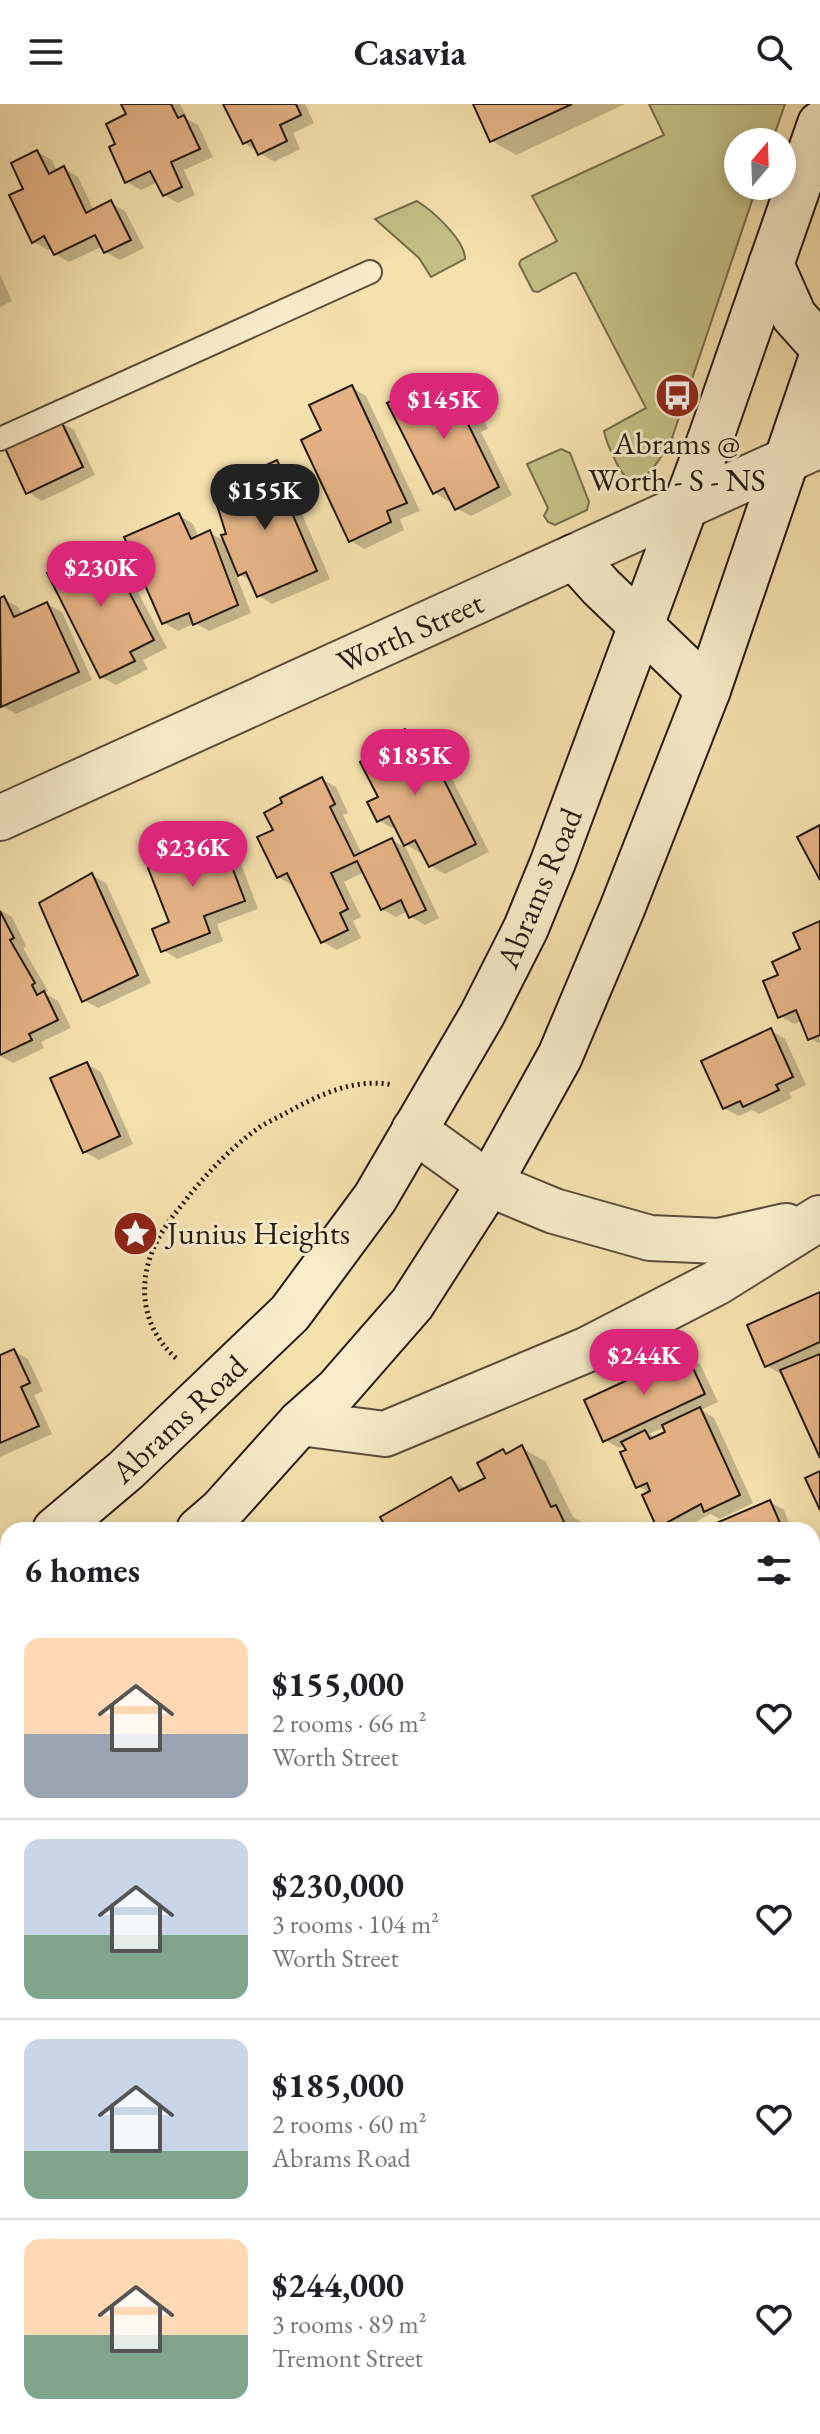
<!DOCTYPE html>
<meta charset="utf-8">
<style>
:root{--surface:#fff;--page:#f6f6f6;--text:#202124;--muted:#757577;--line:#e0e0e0;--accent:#db2777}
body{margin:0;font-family:"EB Garamond",serif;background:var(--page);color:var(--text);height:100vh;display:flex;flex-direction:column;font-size:30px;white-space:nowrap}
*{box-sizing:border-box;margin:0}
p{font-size:26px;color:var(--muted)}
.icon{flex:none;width:44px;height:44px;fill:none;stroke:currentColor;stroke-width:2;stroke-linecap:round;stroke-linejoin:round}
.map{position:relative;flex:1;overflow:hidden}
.sheet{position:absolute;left:0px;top:1418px;width:820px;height:912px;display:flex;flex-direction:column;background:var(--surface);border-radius:24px 24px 0 0;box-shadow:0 4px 12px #0003}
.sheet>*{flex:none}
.needle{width:52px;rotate:19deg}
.buttons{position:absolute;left:724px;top:24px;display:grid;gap:16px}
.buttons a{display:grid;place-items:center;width:72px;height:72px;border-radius:50%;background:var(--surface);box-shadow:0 4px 12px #0003;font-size:40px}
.price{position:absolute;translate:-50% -68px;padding:0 18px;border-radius:28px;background:var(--accent);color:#fff;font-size:26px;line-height:52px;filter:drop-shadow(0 2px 4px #0008)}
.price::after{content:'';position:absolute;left:50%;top:48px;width:24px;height:18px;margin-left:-12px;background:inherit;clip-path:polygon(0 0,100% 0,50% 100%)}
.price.selected{background:#222;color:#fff}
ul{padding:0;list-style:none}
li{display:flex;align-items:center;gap:24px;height:200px;padding:0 24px}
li+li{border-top:2px solid var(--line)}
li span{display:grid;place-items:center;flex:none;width:224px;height:160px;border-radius:16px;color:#555}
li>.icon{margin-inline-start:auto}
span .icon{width:96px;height:96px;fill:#fffc;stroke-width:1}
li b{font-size:34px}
h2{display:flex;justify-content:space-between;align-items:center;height:96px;padding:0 24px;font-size:34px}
header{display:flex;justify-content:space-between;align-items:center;height:104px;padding:0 24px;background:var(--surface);font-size:36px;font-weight:700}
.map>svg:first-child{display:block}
.green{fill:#c4c085;stroke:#746d4c;stroke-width:2}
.shadow{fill:#0003;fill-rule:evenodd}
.building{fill:#e4b284;stroke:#251a12;stroke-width:2}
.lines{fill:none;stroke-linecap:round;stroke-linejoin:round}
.lane-casing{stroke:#594c39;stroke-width:26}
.street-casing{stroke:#594c39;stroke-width:48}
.secondary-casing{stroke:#251a12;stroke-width:48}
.path{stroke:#251a12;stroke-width:5;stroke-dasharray:2 4;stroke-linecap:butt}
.lane{stroke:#f8ecca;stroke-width:22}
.street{stroke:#f8ecca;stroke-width:44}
.secondary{stroke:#f8ecca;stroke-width:44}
.labels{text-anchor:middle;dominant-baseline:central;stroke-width:6;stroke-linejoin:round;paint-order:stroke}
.poi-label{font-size:32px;fill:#251a12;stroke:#f8ecca}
.street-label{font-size:32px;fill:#251a12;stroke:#f8ecca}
</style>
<header><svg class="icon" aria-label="menu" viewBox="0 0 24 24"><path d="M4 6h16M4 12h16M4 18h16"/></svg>Casavia<svg class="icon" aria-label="search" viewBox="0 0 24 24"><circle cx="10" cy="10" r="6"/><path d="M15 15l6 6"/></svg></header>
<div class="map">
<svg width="820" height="2330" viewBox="0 0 820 2330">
<rect width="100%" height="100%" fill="#f5e1ae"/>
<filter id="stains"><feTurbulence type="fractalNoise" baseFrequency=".0025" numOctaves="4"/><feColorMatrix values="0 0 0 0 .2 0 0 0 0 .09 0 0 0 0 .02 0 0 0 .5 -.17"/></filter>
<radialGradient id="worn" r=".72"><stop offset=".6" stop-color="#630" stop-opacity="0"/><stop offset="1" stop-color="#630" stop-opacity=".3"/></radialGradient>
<g class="green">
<path d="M649 0H785L772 38H738V82H757L671 337C657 360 635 400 616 358 611 348 606 338 604 327L646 304 576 169H573L538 188 533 187 519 160 521 156 557 137 532 92 664 31Z"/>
<path d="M417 97C433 107 465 136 465 155L431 173 419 154 375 115Z"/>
<polygon points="561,345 570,349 589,398 587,406 555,421 548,418 544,412 548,404 527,360"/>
</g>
<g class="shadow">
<polygon points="124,0 180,0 187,15 198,21 213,53 184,66 195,91 178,99 164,91 158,78 141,86 127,78 118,41 129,11"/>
<polygon points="225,0 305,0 314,19 293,29 300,45 274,58 244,39"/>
<polygon points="475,0 625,0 516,51 492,37"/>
<polygon points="37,48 52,56 57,68 64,64 78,73 94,107 111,99 125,107 144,144 120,156 106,148 103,142 69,158 55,150 52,144 48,146 34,138 26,85"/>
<polygon points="0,170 12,197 0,203"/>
<polygon points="445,272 459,280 463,289 472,293 488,325 481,328 512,391 471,412 456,404 452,395 448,397 434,388"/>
<polygon points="352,284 366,292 420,407 400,415 404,426 364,445 350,436"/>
<polygon points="60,318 74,326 95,371 42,397 28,388"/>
<polygon points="277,359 291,367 306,400 299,403 330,475 272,500 258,491 252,477 235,468 251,509 209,527 195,519 178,527 164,519 179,411 193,420 199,434 210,429 226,438 259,375"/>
<polygon points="105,441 119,450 123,458 131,462 143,486 138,488 167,544 143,556 148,565 116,581 101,573"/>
<polygon points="4,495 18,503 22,511 47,500 62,508 92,576 16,610 2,602 0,597 0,497"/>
<polygon points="405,627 435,641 489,748 445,770 431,762 423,747 420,749 406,740 397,722 392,724 378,716 380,694"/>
<polygon points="322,675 336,683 348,709 343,711 362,750 392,736 406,744 439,814 425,821 411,813 408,807 396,813 382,805 364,768 344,778 361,813 353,817 361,834 337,846 323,838 295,780 292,781 278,773 275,726"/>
<polygon points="197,736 206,741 220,736 235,744 258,805 217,820 223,837 177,855 163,846"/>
<polygon points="92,771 106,779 151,879 98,904 84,896"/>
<polygon points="0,806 12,813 26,842 23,844 48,887 44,889 58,897 71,924 41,938 44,944 13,959 0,952"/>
<polygon points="820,819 820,940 810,934 802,917 794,920 780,912 781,872 803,846"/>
<polygon points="771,927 785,935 806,981 789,989 792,994 759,1010 752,1006 739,1012 724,1004"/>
<polygon points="87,960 101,968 133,1040 99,1056 85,1048"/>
<polygon points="820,1190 820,1349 783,1269 781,1270 767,1262"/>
<polygon points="14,1247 28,1255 43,1287 34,1291 52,1330 0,1353 0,1254"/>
<path d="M686 1251 700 1260 718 1298 701 1306 714 1314 753 1399 720 1415 710 1410 682 1426H664L659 1423 650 1389 638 1382 625 1341 619 1344 605 1336ZM665 1323 668 1329 656 1334 649 1330Z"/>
<polygon points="522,1344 546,1358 573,1413 580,1417 584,1426 385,1426 451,1376 467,1385 488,1375 503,1347 509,1350"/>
<polygon points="770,1398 784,1406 792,1426 705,1426"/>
<polygon points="813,1484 820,1488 820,1539 812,1543"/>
<polygon points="812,1840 820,1857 820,1928 812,1931"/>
<polygon points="0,1925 8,1942 8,2165 0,2148"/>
<polygon points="812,2117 820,2132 820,2250 812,2234"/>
<polygon points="172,2322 250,2322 253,2330 176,2330"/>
<polygon points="298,2322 374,2322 378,2330 301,2330"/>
<polygon points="395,2322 471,2322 475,2330 398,2330"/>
<polygon points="732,2324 742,2330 721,2330"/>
</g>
<g class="building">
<polygon points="121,0 171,0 178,14 184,11 200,45 171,58 182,83 163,92 150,67 125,79 109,43 115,40 106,20 126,10"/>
<polygon points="223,0 296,0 301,11 280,21 287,37 258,51 251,36 243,40"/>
<polygon points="473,0 572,0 490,38"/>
<polygon points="37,46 49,70 64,62 86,109 111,96 131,136 104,149 95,131 54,151 44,132 32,139 9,91 23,85 11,59"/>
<polygon points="445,270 453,285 458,283 475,317 468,320 499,383 455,406 444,384 433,390 387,299"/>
<polygon points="352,281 407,399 387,407 391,418 349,438 301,336 321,326 309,301"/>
<polygon points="60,315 83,363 26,390 4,342"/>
<polygon points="277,356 293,392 286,395 317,467 257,493 246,468 238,472 221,431 226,430 216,398 242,386 239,381 256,374 253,367"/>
<polygon points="179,409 191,435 210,426 238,501 193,521 189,509 162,520 124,433"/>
<polygon points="105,439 112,454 117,452 130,478 125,480 154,536 130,548 135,557 100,574 47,469"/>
<polygon points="4,492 14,513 47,498 79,568 1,603 0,494"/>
<polygon points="405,625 410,636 421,630 476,740 429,763 415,736 404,742 389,712 377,718 367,698 378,693 360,658 367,654 363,646"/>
<polygon points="322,673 335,700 330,703 354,752 392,734 426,806 409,814 401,796 381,806 357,757 331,769 348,805 340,809 348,826 321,839 287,769 277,774 257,733 273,726 264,709 282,699 280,694"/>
<polygon points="820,721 820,776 797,733"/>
<polygon points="197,734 200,741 221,734 245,797 204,812 210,829 161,848 152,825 169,818 148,764 160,759 157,749"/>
<polygon points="92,769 138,871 82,898 39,799"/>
<polygon points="0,807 14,834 10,836 35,879 32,881 37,891 44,887 58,916 29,930 32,936 0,951"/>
<polygon points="820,817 820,931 808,936 796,906 778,914 763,877 778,871 772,858 800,845 793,829"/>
<polygon points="771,924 793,973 776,981 779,986 743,1003 740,997 723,1005 701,957"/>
<polygon points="87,958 120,1032 83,1049 50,974"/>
<polygon points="820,1188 820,1238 765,1263 747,1221"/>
<polygon points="14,1245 30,1279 21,1283 39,1322 0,1339 0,1251"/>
<polygon points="686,1249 705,1290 603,1338 584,1296"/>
<polygon points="820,1250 820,1354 780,1266"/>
<polygon points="700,1303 740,1391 704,1408 701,1400 657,1424 642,1391 650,1387 647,1379 636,1384 620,1348 626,1346 621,1338 645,1326 650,1335 665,1328 662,1321"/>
<polygon points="522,1341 551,1403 556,1401 566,1422 558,1426 380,1426 386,1423 380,1413 451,1373 459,1387 485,1374 477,1359 503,1345 506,1350"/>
<polygon points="820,1367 820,1406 805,1374"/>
<polygon points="770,1396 783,1426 700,1426"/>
<polygon points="813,1481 820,1498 820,1525 812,1529"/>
<polygon points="8,1675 8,1772 0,1776 0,1679"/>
<polygon points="8,1826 8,1883 0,1868 0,1830"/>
<polygon points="0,1961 8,1978 8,2170 0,2153"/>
<polygon points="812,2134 820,2150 820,2255 812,2238"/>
<polygon points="820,2259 820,2330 815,2330 811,2322 812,2263"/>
<polygon points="170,2322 229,2322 233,2330 174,2330"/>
<polygon points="295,2322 354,2322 358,2330 299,2330"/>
<polygon points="393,2322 450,2322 454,2330 396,2330"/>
</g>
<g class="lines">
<defs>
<polyline id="lane" points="0,335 370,168"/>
<g id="street">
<polyline points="0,714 820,341"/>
<polyline points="414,1026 489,1080 554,1107 650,1134 719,1137 786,1122"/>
<polyline points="300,1319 385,1330 586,1246 716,1179 820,1114"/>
<polyline points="0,1801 8,1797"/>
<polyline points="812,1826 820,1844"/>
<polyline points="0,1918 8,1934"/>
<polyline points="812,1993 820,1990"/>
<polyline points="0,2282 8,2278"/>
<polyline points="539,2322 543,2330"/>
</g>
<g id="secondary">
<polyline points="771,160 794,212 820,241"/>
<polyline points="574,453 601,483 708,586"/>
<polyline points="55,1426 126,1366 290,1209 375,1094 482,911 526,824 553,758 711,333 820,20"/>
<polyline points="199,1426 221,1407 300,1319 337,1286 412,1200 489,1080 560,952 622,805 708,586 820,258"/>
<polyline points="0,1468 8,1462"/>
<polyline points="0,1575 8,1569"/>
<polyline points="0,2317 6,2330"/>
</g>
</defs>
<use href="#lane" class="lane-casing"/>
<use href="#street" class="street-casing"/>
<use href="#secondary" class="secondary-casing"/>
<path class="path" d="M176 1254C136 1219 136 1165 166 1122 172 1112 181 1103 188 1093 208 1068 231 1044 257 1025 265 1019 275 1015 284 1010 317 992 354 973 393 981"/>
<use href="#lane" class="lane"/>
<use href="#street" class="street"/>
<use href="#secondary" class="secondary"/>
</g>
<defs>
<symbol id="bus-disc" viewBox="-11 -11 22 22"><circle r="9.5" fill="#8f2418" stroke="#f8ecca"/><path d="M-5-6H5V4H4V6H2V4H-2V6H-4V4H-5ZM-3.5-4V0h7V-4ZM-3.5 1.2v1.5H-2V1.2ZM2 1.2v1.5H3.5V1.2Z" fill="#fff"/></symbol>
<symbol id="sight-disc" viewBox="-11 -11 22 22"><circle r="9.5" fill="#8f2418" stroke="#f8ecca"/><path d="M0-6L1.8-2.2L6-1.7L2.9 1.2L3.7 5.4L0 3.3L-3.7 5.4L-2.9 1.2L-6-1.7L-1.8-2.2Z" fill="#fff"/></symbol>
</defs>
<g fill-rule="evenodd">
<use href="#bus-disc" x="652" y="266" width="51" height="51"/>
<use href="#sight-disc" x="110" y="1104" width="51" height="51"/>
</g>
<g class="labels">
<g class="poi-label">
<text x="677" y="339">Abrams @<tspan x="677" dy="37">Worth - S - NS</tspan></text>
<text x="167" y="1129" text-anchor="start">Junius Heights</text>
</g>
<g class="street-label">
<text transform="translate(410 528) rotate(-24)">Worth Street</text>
<text transform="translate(539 784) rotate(-67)">Abrams Road</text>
<text transform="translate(179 1315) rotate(-43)">Abrams Road</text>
</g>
</g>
<rect width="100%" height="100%" filter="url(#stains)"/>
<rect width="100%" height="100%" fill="url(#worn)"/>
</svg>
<div class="buttons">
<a><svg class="needle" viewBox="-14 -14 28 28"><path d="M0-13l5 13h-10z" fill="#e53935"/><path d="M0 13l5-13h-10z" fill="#757577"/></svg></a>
</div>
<b class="price" style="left:444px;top:337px">$145K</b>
<b class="price selected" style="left:265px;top:428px">$155K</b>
<b class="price" style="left:101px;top:505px">$230K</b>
<b class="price" style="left:415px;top:693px">$185K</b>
<b class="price" style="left:193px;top:785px">$236K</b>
<b class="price" style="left:644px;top:1293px">$244K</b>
<section class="sheet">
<h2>6 homes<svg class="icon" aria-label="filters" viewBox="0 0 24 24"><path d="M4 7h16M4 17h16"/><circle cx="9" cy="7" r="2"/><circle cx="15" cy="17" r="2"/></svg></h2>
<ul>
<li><span style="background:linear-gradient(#ffd9b3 60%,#9aa5b1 0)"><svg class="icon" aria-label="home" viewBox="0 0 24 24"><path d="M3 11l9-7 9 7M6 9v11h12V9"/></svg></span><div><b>$155,000</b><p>2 rooms · 66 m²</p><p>Worth Street</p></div><svg class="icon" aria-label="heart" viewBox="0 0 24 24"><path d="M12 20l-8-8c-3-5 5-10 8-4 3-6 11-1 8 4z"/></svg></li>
<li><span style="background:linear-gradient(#c9d6e8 60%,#7fa58c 0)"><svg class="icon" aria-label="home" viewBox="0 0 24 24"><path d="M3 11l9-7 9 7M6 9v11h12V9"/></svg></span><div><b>$230,000</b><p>3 rooms · 104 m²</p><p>Worth Street</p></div><svg class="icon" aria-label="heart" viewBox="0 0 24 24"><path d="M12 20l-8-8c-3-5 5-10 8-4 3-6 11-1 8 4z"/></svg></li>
<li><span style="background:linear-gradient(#c9d6e8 70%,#7fa58c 0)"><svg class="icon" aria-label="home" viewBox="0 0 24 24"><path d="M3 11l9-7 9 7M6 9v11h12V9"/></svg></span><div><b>$185,000</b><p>2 rooms · 60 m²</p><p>Abrams Road</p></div><svg class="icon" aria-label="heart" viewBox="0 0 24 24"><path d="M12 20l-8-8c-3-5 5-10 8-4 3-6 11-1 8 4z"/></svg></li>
<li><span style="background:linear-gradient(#ffd9b3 60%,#7fa58c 0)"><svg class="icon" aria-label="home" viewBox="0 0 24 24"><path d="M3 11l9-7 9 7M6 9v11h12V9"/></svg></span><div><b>$244,000</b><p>3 rooms · 89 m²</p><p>Tremont Street</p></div><svg class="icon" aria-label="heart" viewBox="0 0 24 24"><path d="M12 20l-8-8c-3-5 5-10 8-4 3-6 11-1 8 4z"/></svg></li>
</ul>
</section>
</div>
